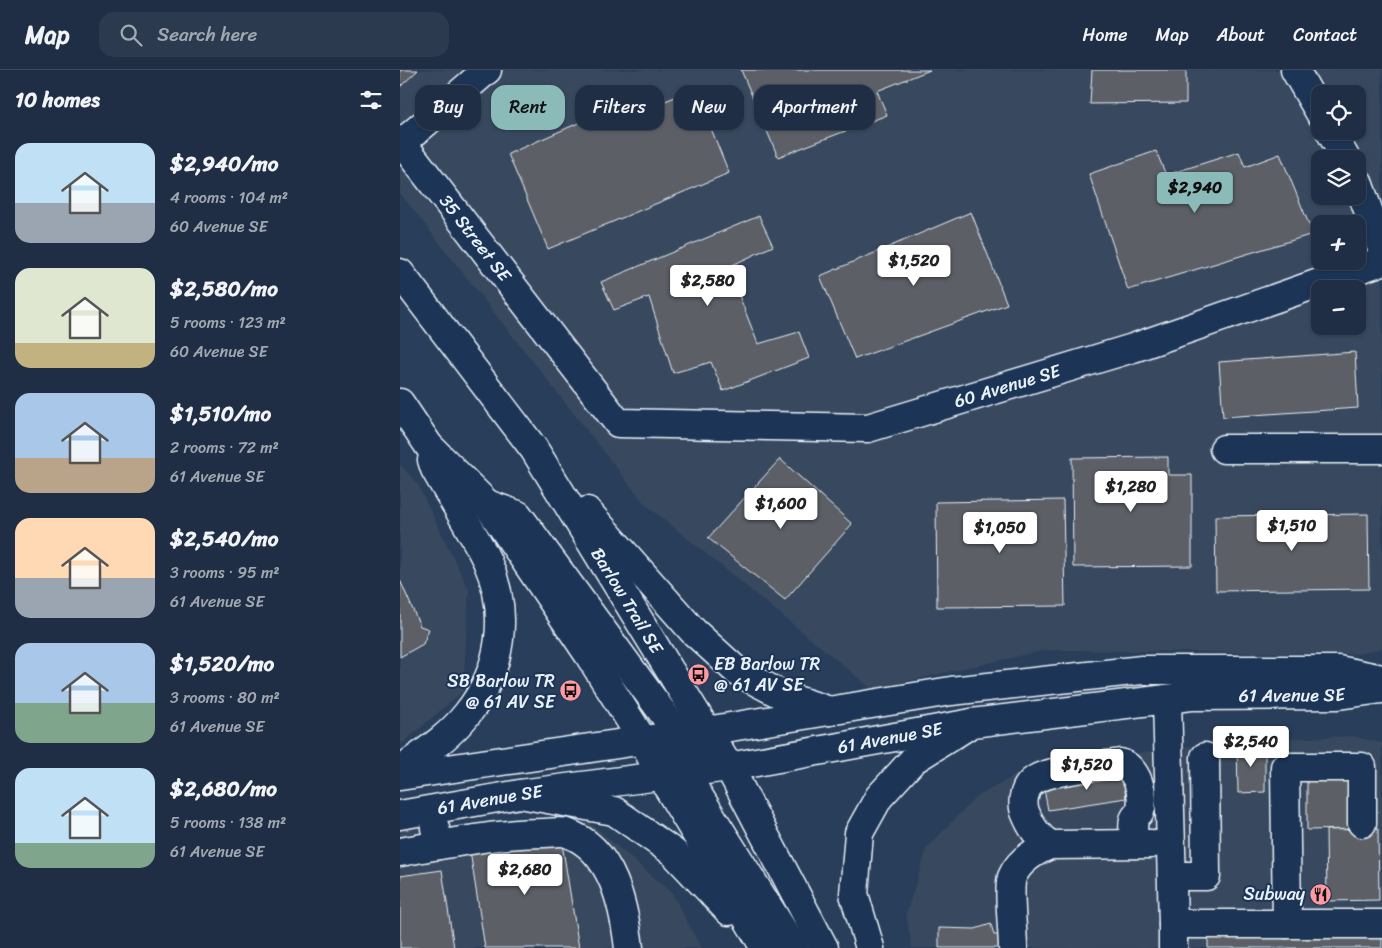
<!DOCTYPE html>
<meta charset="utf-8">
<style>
:root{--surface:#1f2e44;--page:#2c3a4f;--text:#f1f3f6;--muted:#a1a8b2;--line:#3c4a5d;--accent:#8bbbb9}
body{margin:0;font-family:Sriracha,sans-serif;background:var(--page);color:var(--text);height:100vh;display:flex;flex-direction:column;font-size:19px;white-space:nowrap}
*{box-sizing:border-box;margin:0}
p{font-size:16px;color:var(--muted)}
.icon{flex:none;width:28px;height:28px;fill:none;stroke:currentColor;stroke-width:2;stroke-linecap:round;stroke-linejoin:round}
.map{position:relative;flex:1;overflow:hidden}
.panel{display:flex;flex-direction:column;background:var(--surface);width:400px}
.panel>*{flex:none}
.top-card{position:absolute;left:15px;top:15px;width:475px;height:45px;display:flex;gap:10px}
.buttons{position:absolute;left:911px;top:15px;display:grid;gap:10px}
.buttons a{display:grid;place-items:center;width:55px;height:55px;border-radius:10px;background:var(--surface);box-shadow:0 1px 4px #0004,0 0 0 1px var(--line);font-size:25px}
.price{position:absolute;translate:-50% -42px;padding:0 11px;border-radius:5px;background:#fff;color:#222;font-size:16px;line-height:32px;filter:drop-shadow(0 1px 2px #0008)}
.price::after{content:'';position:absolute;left:50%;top:30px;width:15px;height:11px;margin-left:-8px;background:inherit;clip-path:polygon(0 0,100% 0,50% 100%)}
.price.active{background:var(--accent);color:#111}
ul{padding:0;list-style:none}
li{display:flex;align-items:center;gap:15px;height:125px;padding:0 15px}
li span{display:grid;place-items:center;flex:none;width:140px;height:100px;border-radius:15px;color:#555}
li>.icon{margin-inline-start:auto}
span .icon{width:60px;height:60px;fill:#fffc;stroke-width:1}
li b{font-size:21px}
h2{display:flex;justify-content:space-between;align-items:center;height:60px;padding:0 15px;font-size:21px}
.tag{padding:0 18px;border-radius:15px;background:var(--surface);box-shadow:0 1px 4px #0004,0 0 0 1px var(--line);font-size:18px;line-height:45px}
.tag.active{background:var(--accent);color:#111}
header{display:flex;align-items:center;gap:30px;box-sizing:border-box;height:70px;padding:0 25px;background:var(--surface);border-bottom:1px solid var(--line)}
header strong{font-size:24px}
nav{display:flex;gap:28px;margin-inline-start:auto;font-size:18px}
.search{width:350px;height:45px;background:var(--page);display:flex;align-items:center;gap:12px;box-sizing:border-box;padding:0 18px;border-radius:15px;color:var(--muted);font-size:19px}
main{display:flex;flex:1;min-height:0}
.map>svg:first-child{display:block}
.built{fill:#38485e;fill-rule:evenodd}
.building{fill:#5b6166;stroke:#e8f1f8}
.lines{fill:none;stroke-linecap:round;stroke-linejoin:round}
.minor-casing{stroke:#e8f1f8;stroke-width:31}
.major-casing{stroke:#e8f1f8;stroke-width:31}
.minor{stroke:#1d3557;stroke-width:28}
.major{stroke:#1d3557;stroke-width:28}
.labels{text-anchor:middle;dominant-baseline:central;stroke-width:4;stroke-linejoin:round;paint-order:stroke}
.street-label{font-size:18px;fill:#e8f1f8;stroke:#1d3557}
.poi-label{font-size:18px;fill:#e8f1f8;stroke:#1d3557;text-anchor:end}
</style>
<header>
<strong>Map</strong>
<div class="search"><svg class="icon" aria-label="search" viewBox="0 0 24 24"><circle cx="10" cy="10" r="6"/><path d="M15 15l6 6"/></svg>Search here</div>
<nav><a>Home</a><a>Map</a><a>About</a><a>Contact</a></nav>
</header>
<main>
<section class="panel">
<h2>10 homes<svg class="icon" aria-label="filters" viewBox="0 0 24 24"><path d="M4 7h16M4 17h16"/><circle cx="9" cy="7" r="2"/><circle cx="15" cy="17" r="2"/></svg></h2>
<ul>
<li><span style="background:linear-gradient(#bfe0f5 60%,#9aa5b1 0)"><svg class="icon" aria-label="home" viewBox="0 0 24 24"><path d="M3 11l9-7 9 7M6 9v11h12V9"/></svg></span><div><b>$2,940/mo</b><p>4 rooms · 104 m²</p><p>60 Avenue SE</p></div></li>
<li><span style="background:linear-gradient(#dfe7d0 75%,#c2b280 0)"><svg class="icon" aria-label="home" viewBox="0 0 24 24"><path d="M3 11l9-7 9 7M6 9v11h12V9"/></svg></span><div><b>$2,580/mo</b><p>5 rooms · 123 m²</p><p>60 Avenue SE</p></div></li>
<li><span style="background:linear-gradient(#a9c7e8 65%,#b9a48a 0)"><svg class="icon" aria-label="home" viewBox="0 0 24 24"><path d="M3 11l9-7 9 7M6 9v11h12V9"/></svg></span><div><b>$1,510/mo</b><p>2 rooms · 72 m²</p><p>61 Avenue SE</p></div></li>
<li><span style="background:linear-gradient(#ffd9b3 60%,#9aa5b1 0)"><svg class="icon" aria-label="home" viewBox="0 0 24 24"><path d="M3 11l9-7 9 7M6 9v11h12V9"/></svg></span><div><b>$2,540/mo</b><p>3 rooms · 95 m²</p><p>61 Avenue SE</p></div></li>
<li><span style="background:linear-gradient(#a9c7e8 60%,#7fa58c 0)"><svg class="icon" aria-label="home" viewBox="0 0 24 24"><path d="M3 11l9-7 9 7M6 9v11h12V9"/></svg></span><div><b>$1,520/mo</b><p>3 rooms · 80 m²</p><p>61 Avenue SE</p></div></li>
<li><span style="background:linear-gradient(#bfe0f5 75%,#7fa58c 0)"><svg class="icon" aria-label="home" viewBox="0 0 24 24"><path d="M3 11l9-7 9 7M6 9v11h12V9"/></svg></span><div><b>$2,680/mo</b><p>5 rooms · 138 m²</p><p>61 Avenue SE</p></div></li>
</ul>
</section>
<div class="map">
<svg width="982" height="878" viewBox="0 0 982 878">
<rect width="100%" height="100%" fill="#293e5a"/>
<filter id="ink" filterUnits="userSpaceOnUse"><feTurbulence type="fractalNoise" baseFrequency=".02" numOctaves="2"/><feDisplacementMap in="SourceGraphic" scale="10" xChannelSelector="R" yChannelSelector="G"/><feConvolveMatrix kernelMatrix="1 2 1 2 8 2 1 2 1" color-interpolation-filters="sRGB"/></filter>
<g filter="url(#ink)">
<g class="built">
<path d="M0 0H982V578L959 584 646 580 472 619 244 433 0 123ZM920 24H958V61H920ZM920 89H958V126H920ZM920 154H958V191H920ZM920 219H958V256H920Z"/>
<polygon points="0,394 18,415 69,520 63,621 4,672 0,673"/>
<polygon points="951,666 982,673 982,878 512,878 506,844 527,778 575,728 628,698 828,671"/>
<polygon points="189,752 272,823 301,878 0,878 0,758"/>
</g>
<g class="building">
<polygon points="0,0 18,0 0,17"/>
<polygon points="341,0 530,0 477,21 487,45 378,87"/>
<polygon points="692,0 786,0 786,33 690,34"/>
<polygon points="295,19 329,103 148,179 108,84 190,48 195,59"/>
<polygon points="756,81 766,105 839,82 845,97 880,84 913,164 728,220 689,104"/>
<polygon points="571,142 607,234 455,289 420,206"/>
<polygon points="359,146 373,176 328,197 358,274 399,262 409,288 323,321 311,292 273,303 249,227 214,240 201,212"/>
<polygon points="955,282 958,338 823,347 819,292"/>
<polygon points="768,387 768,405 792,405 792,496 673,497 672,388"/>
<polygon points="380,389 452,454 385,530 308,468"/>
<polygon points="663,430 665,536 537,537 536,432"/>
<polygon points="968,444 969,519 816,521 815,446"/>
<polygon points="0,510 20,556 29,559 23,574 0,587"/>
<polygon points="837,674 865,674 865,722 838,723"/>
<polygon points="722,699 726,728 648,740 644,719"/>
<polygon points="907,705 955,705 955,759 907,760"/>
<polygon points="978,759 979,830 927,831 926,760"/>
<polygon points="161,767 179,878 85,878 70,781"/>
<polygon points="42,800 54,878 0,878 0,806"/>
<polygon points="591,854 594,865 604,865 603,878 539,878 539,858 575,859"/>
<polygon points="982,866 982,878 808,878 808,867"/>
</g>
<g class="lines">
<defs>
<g id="minor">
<path id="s1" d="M87 0 2 73 218 353 468 358 733 278 982 191"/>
<polyline points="895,0 920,43"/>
<polyline points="930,61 946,89"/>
<polyline points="958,112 982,179"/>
<polyline points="824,379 982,379"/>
<polyline points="767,629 773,854 982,854"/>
<polyline points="0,706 306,661 551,621 742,600 938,600 982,609"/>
<path id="s2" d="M0 745 120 724 329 697 572 653 791 626 938 625 982 619"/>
<path d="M39 775C74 769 109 763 145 763 152 763 161 761 167 763 213 779 224 837 229 878"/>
<path d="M650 775C637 766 631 757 625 742 621 730 625 715 636 709 651 700 701 696 720 693 736 696 746 726 740 741 739 744 734 747 734 750 732 757 734 767 734 774"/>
<polyline points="0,782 39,775 35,758"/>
<polyline points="772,806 806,806 805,687"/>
<polyline points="773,854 773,878"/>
<polyline points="887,854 885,697 962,697 962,753"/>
<path d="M613 878C613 863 608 819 612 807 619 790 635 781 650 775L751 774"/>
</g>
<g id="major">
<path id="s3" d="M0 203 134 379 329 697 424 878"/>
<polyline points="0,333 29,376 87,434 189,585 242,669 261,706 365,878"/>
<path d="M87 434 118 445 279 665C296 686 301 694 329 697"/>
<polyline points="187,441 293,561 338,602 384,626 430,641"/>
<polyline points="253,673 268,677 394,878"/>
<path d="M0 700C24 683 49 667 67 644 102 601 110 543 87 491 72 460 52 429 35 399L32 390"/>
<polyline points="120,724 214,741 273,782 329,841"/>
<polyline points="470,878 454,824 459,763 479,727 513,690 572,653"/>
</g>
</defs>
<use href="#minor" class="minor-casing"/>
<use href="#major" class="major-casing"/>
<use href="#minor" class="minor"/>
<use href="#major" class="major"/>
</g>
</g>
<defs>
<symbol id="bus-disc" viewBox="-11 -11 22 22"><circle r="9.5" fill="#ff9aa2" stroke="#1d3557"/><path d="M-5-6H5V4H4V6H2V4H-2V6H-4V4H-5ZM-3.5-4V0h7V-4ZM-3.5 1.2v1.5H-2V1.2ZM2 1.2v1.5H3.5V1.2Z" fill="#111"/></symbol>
<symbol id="restaurant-disc" viewBox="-11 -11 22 22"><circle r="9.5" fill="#ff9aa2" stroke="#1d3557"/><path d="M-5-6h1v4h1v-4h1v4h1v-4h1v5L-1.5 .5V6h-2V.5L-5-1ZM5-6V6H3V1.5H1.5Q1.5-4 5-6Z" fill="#111"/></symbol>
</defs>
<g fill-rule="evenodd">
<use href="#bus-disc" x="286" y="592" width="25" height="25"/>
<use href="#bus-disc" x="158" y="608" width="25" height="25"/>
<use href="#restaurant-disc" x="908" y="812" width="25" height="25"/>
</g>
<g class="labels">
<g class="street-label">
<text stroke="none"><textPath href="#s1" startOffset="232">35 Street SE</textPath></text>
<text stroke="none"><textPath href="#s1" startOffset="861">60 Avenue SE</textPath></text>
<text stroke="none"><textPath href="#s3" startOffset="399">Barlow Trail SE</textPath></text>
<text stroke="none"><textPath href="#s2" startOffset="901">61 Avenue SE</textPath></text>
<text stroke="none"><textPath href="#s2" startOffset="496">61 Avenue SE</textPath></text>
<text stroke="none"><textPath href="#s2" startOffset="91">61 Avenue SE</textPath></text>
</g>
<g class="poi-label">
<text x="314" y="594" text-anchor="start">EB Barlow TR<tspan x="314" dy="21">@ 61 AV SE</tspan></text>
<text x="155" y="611">SB Barlow TR<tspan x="155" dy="21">@ 61 AV SE</tspan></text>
<text x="905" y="824">Subway</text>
</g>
</g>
</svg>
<div class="buttons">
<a><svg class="icon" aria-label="locate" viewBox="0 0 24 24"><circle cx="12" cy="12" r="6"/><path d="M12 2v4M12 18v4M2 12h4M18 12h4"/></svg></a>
<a><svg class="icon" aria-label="layers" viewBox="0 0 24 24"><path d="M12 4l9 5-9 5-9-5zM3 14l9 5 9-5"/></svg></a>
<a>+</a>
<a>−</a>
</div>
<b class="price active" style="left:795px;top:144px">$2,940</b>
<b class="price" style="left:514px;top:217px">$1,520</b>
<b class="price" style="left:308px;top:237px">$2,580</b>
<b class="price" style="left:731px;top:443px">$1,280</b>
<b class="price" style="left:381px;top:460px">$1,600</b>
<b class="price" style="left:892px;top:482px">$1,510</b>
<b class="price" style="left:600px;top:484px">$1,050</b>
<b class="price" style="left:851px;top:698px">$2,540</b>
<b class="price" style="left:687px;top:721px">$1,520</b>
<b class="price" style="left:125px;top:826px">$2,680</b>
<div class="top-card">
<a class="tag">Buy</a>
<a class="tag active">Rent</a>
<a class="tag">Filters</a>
<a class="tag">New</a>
<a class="tag">Apartment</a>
</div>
</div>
</main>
